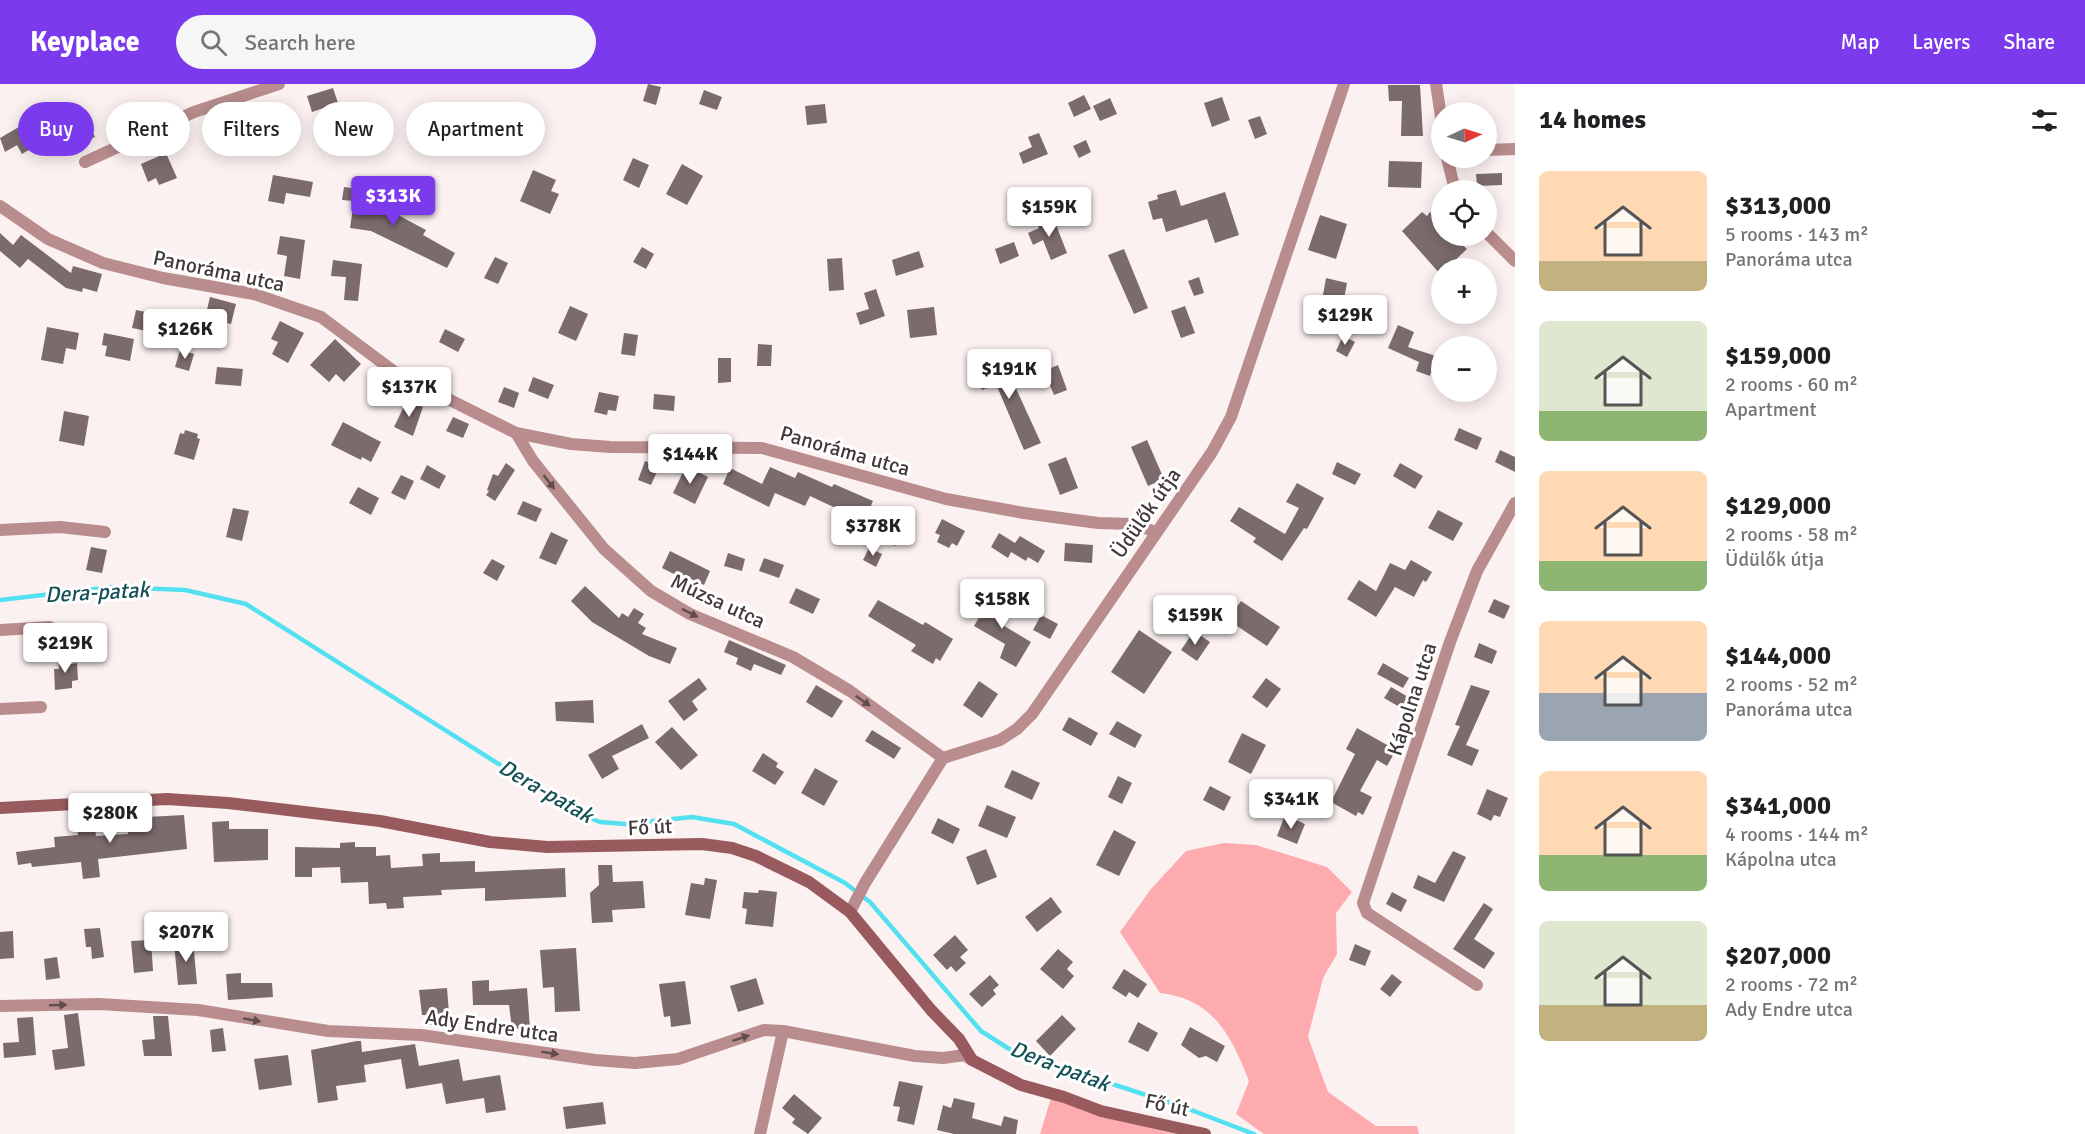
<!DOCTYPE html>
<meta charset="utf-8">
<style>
:root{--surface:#fff;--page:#f6f6f6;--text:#202124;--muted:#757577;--accent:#7c3aed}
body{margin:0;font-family:Signika,sans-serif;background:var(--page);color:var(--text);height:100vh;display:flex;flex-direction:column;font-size:22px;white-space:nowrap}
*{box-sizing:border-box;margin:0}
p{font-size:20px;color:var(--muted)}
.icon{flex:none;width:33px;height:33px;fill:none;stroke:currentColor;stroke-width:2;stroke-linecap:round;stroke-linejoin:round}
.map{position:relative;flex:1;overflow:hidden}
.drawer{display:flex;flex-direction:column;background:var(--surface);width:570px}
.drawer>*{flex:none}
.guide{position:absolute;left:18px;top:18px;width:570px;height:54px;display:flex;gap:12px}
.needle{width:39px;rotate:86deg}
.fabs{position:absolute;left:1431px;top:18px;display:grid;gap:12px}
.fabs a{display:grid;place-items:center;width:66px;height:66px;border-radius:50%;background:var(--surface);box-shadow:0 3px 15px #0003;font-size:30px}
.price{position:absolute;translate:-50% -51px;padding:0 14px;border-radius:6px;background:#fff;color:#222;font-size:20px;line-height:39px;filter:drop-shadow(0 2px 3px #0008)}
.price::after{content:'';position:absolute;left:50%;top:36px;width:18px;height:14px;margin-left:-9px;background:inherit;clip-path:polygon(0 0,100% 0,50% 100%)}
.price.current{background:var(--accent);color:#fff}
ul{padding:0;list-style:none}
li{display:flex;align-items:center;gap:18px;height:150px;padding:0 24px}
li span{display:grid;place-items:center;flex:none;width:168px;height:120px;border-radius:9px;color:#555}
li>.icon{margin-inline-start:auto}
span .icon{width:72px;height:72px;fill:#fffc;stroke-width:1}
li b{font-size:26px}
h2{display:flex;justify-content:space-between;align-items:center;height:72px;padding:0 24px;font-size:26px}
.pill{padding:0 21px;border-radius:27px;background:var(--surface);box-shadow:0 3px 15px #0003;font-size:21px;line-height:54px}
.pill.current{background:var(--accent);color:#fff}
header{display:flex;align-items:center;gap:36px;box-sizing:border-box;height:84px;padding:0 30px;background:var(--accent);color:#fff}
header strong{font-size:28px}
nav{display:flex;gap:33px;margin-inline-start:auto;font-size:21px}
.search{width:420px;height:54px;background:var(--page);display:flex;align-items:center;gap:15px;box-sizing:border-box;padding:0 21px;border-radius:33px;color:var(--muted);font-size:22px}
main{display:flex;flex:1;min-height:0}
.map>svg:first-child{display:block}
.forest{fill:#fdabae}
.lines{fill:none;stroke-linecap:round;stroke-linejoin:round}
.stream{stroke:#53e0f0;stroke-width:4.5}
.building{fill:#7c6b6c}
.street{stroke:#b98c8d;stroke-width:12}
.secondary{stroke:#985a5d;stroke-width:12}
.oneway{fill:#604e4f}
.labels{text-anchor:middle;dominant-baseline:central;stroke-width:6;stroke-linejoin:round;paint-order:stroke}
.street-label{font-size:21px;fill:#423a3a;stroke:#fff}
.water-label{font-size:22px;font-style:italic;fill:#145157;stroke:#fff}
</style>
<header>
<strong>Keyplace</strong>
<div class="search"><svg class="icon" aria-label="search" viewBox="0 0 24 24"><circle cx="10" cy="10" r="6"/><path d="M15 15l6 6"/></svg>Search here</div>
<nav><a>Map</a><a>Layers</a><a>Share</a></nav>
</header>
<main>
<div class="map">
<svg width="1515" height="1050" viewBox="0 0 1515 1050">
<rect width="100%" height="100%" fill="#fcf1f1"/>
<g class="forest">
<path d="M1224 759 1256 761 1327 783 1352 808 1336 829 1337 870 1323 894 1308 953 1328 1008 1376 1042H1417L1419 1050H1264L1236 1030 1249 997C1231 951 1213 915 1160 909L1120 848 1151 805 1186 767Z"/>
<polygon points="1051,1014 1095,1031 1175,1050 1040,1050"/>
</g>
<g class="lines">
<polyline class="stream" points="0,516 112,503 185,506 246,520 576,729 600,738 625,740 692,733 734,740 845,799 870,818 981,947 1014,968 1186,1024 1254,1050"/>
</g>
<g class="building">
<polygon points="648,0 661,3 656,21 643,17"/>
<polygon points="1388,1 1420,1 1423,52 1401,52 1402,17 1389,17"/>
<polygon points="333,4 338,19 312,28 307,12"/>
<polygon points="704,6 722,13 717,26 699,20"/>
<polygon points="1084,11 1091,25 1074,33 1068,19"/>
<polygon points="1222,13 1230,36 1212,43 1204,19"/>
<polygon points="1110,14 1117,30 1100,37 1093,22"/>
<polygon points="825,20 827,39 807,41 805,22"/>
<polygon points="1260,32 1267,50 1255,55 1248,36"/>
<polygon points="24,40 37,61 22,70 17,61 5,68 0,54"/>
<polygon points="89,41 95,53 81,59 76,48"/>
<polygon points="1039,49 1048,70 1023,80 1019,69 1032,63 1028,53"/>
<polygon points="1086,56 1091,68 1079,74 1073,62"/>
<polygon points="166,69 177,94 159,101 156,94 148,98 141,80"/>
<polygon points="633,74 649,81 639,104 623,96"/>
<polygon points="1389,77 1422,78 1421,104 1388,103"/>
<polygon points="682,80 703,92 687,121 666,110"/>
<polygon points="533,86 556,96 551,107 559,110 550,130 520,117"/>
<polygon points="1502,89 1502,101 1477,102 1476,90"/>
<polygon points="273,91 313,98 310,113 286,109 284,120 268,117"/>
<polygon points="344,103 372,107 370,116 426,146 423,151 455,169 447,184 371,147 350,144 354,117 342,116"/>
<polygon points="1176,106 1181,122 1225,108 1239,151 1215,159 1207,135 1166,148 1162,134 1153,136 1148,118 1158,115 1157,111"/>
<polygon points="1422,128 1427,132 1430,128 1442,139 1442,152 1454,152 1467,165 1447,184 1442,184 1441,191 1402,147"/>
<polygon points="1320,131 1347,140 1336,175 1308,166"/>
<polygon points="1053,133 1067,169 1051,176 1043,156 1033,161 1028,149 1039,144 1037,140"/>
<polygon points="0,149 13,161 21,151 71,189 73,182 102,190 97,208 83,204 82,208 66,204 28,175 20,184 0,167"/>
<polygon points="280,152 305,156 300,195 284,192 287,172 277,170"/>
<polygon points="1014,158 1019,172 1000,180 995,165"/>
<polygon points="642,163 654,170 646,185 633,178"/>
<polygon points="1124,165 1148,224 1134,230 1108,171"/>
<polygon points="919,167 924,183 896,192 892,176"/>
<polygon points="495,173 508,179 498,200 484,194"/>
<polygon points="842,174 844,206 829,207 827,175"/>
<polygon points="333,176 362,180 358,217 344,216 346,193 331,192"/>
<polygon points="1199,193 1204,209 1194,212 1188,197"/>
<polygon points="1326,194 1347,199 1344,215 1323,211"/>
<polygon points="876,205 885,232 860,241 856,229 869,225 864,209"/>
<polygon points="210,213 236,220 231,240 205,234"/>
<polygon points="570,222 588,230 576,257 558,249"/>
<polygon points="1185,222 1195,249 1181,254 1171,227"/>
<polygon points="934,223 937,251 910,254 907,226"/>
<polygon points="136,226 156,230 152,248 132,244"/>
<polygon points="280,237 304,249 288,279 272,270 278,258 271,255"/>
<polygon points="1398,241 1414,248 1408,263 1436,272 1430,292 1416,287 1419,278 1388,264"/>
<polygon points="47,243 79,249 76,266 66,264 63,280 41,276"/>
<polygon points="445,245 465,255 458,268 439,258"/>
<polygon points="104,249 134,255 130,277 105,272 107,262 102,261"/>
<polygon points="624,249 638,251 635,272 621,270"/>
<polygon points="1343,252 1355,258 1347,273 1336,267"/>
<polygon points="335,255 361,280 344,298 336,290 329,298 310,281"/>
<polygon points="758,260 772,261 771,282 757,282"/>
<polygon points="180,266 194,270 189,287 175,283"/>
<polygon points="718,274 731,274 731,298 718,299"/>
<polygon points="1002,274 1041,359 1024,366 996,300 982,306 974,286"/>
<polygon points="1058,281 1067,306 1054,311 1044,287"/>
<polygon points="217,283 243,285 241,302 215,300"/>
<polygon points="533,293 554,301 548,315 528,307"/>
<polygon points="504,303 519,309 514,324 498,318"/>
<polygon points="599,308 619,312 616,327 608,326 607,331 594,328"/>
<polygon points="654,310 675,312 674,327 653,325"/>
<polygon points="407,316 423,323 413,352 394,343"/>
<polygon points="64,327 89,332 84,362 59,357"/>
<polygon points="453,333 469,340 463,354 446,347"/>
<polygon points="343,338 381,358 371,378 362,373 361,376 331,361"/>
<polygon points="1459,344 1482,354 1477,366 1454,356"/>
<polygon points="185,346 198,350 197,354 200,355 194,376 174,370 180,349 184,350"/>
<polygon points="1147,356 1164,395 1148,402 1131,363"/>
<polygon points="1500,366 1515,373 1515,388 1495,378"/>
<polygon points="1066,373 1078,404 1060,411 1048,380"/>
<polygon points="645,377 659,383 651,401 638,396"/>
<polygon points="1337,378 1361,390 1355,401 1332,390"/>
<polygon points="506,379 515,386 495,417 486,411 489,407 487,406 493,390 498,392"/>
<polygon points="1400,379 1423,392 1415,405 1393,392"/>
<polygon points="427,381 446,392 439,405 420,395"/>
<polygon points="686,382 708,393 695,420 673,409"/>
<polygon points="770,383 795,394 798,388 832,403 834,400 873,417 866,433 844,423 842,427 810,412 805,422 775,409 769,423 723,400 730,384 762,400"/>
<polygon points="401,391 414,397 405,416 391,409"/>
<polygon points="1297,399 1324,414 1307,445 1304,444 1282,477 1253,458 1256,454 1230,437 1239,423 1285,450 1299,424 1286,418"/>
<polygon points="358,403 379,414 371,431 349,419"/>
<polygon points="523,417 542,425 536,438 517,430"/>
<polygon points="233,424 249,427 242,457 226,453"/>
<polygon points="1438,426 1463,439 1453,457 1428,444"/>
<polygon points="895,430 909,437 895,462 882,455"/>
<polygon points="942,435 965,447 957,462 952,459 949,464 937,458 940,451 935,449"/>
<polygon points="551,448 568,456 556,481 539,474"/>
<polygon points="999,449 1015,459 1020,452 1045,467 1038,479 1028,473 1026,477 1011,468 1008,474 991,463"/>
<polygon points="1065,459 1093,461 1092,479 1064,477"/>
<polygon points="91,463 107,466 102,489 86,486"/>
<polygon points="869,464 882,470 876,483 863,476"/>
<polygon points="670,467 710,487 704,501 687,493 686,496 662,484"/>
<polygon points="728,469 745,475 742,487 724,482"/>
<polygon points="764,474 784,481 779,494 759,487"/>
<polygon points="492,475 505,482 497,497 483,489"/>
<polygon points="1411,476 1432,488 1426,498 1423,496 1414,513 1395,503 1376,533 1347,515 1359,496 1376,507 1390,479 1405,486"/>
<polygon points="585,502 619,534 622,529 628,533 634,524 644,530 638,539 646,544 642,550 677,564 670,580 649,572 592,538 571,517"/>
<polygon points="796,504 820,515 813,530 789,519"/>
<polygon points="993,510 1012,522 1001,540 1031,558 1016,583 1000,574 1005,560 974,542"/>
<polygon points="1494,515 1510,522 1504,535 1488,528"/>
<polygon points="878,516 923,541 925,538 953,555 940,577 936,574 933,580 911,567 916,561 868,532"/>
<polygon points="1241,517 1280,543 1267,562 1228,536"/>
<polygon points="1041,531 1058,540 1050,555 1033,546"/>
<polygon points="1139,546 1172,568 1144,610 1111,588"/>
<polygon points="1194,547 1210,558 1197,577 1181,566"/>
<polygon points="729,556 786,581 781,591 754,580 751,587 736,580 738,574 724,568"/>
<polygon points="1479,559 1497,567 1492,580 1474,573"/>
<polygon points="70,572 71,580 77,579 78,596 72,597 72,604 55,606 54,585 59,585 58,573"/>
<polygon points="1383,579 1409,594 1403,604 1377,590"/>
<polygon points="699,594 707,605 692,617 698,626 684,637 668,617"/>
<polygon points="1266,594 1281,605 1267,624 1252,613"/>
<polygon points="979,597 998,610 982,634 963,621"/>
<polygon points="816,601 843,617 832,634 806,618"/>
<polygon points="1471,601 1490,607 1466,661 1479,666 1472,682 1447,671 1460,642 1455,641"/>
<polygon points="1391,603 1410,614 1403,625 1384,614"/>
<polygon points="593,616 594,639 556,637 555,618"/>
<polygon points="1069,633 1098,649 1091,662 1062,646"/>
<polygon points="1117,637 1142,651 1135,664 1109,650"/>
<polygon points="642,640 649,654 612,672 619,685 602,695 588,671"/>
<polygon points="672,643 698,671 681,686 655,658"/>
<polygon points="1357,644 1396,666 1387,682 1377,676 1360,707 1372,713 1363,731 1358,728 1356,732 1331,718 1355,670 1346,665"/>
<polygon points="872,646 901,664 894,675 865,657"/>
<polygon points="1242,649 1266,661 1251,690 1228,678"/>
<polygon points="763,669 778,679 776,683 784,688 775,701 752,687"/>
<polygon points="815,684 838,697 824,722 801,709"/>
<polygon points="1012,686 1040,699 1032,716 1004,703"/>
<polygon points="1118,692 1132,699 1122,720 1108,713"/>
<polygon points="1210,702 1231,713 1224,727 1203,716"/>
<polygon points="1487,705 1508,714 1500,733 1494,731 1491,737 1477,730"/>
<polygon points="987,721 1016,733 1007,754 978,742"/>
<polygon points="184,731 187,765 98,775 100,793 83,795 81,778 32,783 31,779 18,781 16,768 55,763 54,753 78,751 77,735 94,733 96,752 128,750 127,734"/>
<polygon points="1285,731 1305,740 1297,760 1277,752"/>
<polygon points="938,734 960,745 953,760 931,749"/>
<polygon points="229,737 229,745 268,745 268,776 214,778 212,738"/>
<polygon points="1114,746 1136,758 1119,792 1096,781"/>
<polygon points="355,758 355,763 376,763 376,772 390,771 391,784 423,782 422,770 440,769 440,778 475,777 475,788 565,784 566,813 485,817 485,804 441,806 442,811 403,813 404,824 387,825 386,819 369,820 368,798 341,799 340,783 312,784 312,793 295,793 295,763 340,764 340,759"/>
<polygon points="986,765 997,793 977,801 966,773"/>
<polygon points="1453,767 1466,773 1444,818 1413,804 1418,791 1435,799"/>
<polygon points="598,781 612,781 613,798 643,797 645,824 612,826 613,838 592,839 590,809 599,801"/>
<polygon points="705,794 717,796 710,835 685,831 691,799 704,801"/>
<polygon points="759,806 777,808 773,843 745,840 747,825 742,824 744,808 758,809"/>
<polygon points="1392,808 1407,816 1401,828 1386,820"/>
<polygon points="1051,813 1062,828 1037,848 1025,833"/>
<polygon points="1484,819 1493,825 1474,855 1495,869 1484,885 1453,865"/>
<polygon points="100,844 104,873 92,875 91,863 86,863 84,845"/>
<polygon points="13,847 14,874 0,875 0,848"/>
<polygon points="955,851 968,866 960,873 966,879 956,888 951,882 947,886 933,871"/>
<polygon points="151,856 153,887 134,889 131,857"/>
<polygon points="193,857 197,900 178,901 174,859"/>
<polygon points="1355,860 1371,867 1365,882 1349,876"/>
<polygon points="576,864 580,927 555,928 554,903 543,904 540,866"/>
<polygon points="1058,865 1073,878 1067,885 1074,892 1063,905 1040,885"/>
<polygon points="57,873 60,894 46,896 44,875"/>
<polygon points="1124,885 1147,900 1138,914 1129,908 1126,913 1112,904"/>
<polygon points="241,889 241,899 272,899 273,913 228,916 226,890"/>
<polygon points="1392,890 1402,898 1390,913 1380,905"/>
<polygon points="990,891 999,901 993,906 996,910 982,923 969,910"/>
<polygon points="756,894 764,920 738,928 730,902"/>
<polygon points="489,896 489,907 527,904 530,944 512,945 509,921 473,921 472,897"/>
<polygon points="685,897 691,940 671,943 670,932 664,933 659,900"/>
<polygon points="447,904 449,929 438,930 439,940 427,941 426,931 422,931 419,906"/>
<polygon points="78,929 85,982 55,986 52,966 68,964 64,931"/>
<polygon points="1062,931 1076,945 1050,972 1036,957"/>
<polygon points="153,932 168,932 172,972 144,972 142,956 155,955"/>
<polygon points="33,933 36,971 4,974 3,959 19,958 17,934"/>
<polygon points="1138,938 1158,949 1148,968 1128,958"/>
<polygon points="1190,943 1225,962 1217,978 1206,972 1199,974 1181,961"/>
<polygon points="223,944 226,967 212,968 210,946"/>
<polygon points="357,957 361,957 362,968 415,960 419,982 459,975 463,997 500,991 506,1026 486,1029 484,1014 446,1020 442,999 406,1005 401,975 364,981 366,998 336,1002 338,1016 318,1019 311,966"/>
<polygon points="288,971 292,1001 259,1006 254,975"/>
<polygon points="899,997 923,1002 914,1041 897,1037 900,1023 893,1022"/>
<polygon points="794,1010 822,1034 808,1050 792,1039 795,1035 782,1024"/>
<polygon points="954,1014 975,1019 972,1034 1001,1042 1004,1032 1018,1036 1016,1050 954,1050 937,1046 943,1021 951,1024"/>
<polygon points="603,1018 606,1040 566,1045 563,1023"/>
</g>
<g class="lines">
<g class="street">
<polyline points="1436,0 1442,39"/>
<polyline points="1486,66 1515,65"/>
<polyline points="1447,74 1455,106"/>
<polyline points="85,78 194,28 279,0"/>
<polyline points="0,122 48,155 103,179 163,194 254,210 321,233 396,289 516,349 571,360 610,363 762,364 946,415 1024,429 1098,439 1135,440 1155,448"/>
<polyline points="1486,148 1515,177"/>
<polyline points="516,349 533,377 604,465 651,507 690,530 793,573 850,607 943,674"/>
<polyline points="0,446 60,443 105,448"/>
<polyline points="0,546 50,543"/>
<polyline points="0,625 41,623"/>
<polyline points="850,828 865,799 943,674 1000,656 1017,645 1032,630 1212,368 1231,333 1344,0"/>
<polyline points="1477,901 1367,829 1363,819 1450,558 1477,487 1515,419"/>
<polyline points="0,922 99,920 198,926 328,947 421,951 595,976 635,979 678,975 764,946 783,947 915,972 943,974 965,971 972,976"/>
<polyline points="760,1050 783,947"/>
</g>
<polyline class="secondary" points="0,724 167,715 228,719 380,737 490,758 547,763 702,760 732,764 756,772 809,798 850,828 931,926 959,955 972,976 1021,1001 1064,1013 1101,1027 1205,1050"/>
</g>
<defs><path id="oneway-solid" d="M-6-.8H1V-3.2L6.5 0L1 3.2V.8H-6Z" transform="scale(1.5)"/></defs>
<g class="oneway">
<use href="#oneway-solid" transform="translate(549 398) rotate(52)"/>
<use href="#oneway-solid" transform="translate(690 529) rotate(27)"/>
<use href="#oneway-solid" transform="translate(863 617) rotate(35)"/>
<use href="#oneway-solid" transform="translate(58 921) rotate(-2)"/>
<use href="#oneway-solid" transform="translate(252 936) rotate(10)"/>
<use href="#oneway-solid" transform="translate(741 954) rotate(-18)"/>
<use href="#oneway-solid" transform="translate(550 969) rotate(9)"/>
</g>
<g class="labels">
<g class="street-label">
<text transform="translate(219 187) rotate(12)">Panoráma utca</text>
<text transform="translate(845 367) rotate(16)">Panoráma utca</text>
<text transform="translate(1146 429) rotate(-55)">Üdülők útja</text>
<text transform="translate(718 517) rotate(25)">Múzsa utca</text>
<text transform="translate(1412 615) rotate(-72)">Kápolna utca</text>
<text transform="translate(650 743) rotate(-3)">Fő út</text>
<text transform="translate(492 942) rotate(8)">Ady Endre utca</text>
<text transform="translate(1167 1021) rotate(12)">Fő út</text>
</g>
<g class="water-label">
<text transform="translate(97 508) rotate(-3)">Dera-patak</text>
<text transform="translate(546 707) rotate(30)">Dera-patak</text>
<text transform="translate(1060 982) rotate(21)">Dera-patak</text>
</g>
</g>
</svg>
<div class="fabs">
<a><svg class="needle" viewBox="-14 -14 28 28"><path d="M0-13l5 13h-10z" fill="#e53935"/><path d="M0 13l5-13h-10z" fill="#757577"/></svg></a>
<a><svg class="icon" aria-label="locate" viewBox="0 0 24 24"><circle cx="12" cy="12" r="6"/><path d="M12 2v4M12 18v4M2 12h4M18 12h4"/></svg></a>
<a>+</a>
<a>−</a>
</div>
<b class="price current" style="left:393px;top:143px">$313K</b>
<b class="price" style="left:1049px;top:154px">$159K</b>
<b class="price" style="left:1345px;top:262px">$129K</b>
<b class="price" style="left:185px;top:276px">$126K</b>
<b class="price" style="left:1009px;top:316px">$191K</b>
<b class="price" style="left:409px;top:334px">$137K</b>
<b class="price" style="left:690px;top:401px">$144K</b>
<b class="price" style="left:873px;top:473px">$378K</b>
<b class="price" style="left:1002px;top:546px">$158K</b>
<b class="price" style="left:1195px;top:562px">$159K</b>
<b class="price" style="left:65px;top:590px">$219K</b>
<b class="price" style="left:1291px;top:746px">$341K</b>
<b class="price" style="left:110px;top:760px">$280K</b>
<b class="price" style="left:186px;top:879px">$207K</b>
<div class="guide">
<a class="pill current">Buy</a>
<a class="pill">Rent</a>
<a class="pill">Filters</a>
<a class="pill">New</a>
<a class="pill">Apartment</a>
</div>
</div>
<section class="drawer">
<h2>14 homes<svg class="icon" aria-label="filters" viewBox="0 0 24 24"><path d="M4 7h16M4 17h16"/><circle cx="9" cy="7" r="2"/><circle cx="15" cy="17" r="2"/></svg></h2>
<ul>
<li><span style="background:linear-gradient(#ffd9b3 75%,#c2b280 0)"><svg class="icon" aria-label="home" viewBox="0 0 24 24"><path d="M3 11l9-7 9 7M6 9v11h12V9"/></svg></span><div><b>$313,000</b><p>5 rooms · 143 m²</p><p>Panoráma utca</p></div></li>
<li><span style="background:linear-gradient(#dfe7d0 75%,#8fb573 0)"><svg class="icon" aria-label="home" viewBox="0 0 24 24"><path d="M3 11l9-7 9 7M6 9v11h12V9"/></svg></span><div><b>$159,000</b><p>2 rooms · 60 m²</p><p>Apartment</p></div></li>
<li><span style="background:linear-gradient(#ffd9b3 75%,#8fb573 0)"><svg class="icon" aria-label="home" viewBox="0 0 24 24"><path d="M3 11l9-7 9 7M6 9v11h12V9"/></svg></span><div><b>$129,000</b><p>2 rooms · 58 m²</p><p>Üdülők útja</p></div></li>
<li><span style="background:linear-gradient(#ffd9b3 60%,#9aa5b1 0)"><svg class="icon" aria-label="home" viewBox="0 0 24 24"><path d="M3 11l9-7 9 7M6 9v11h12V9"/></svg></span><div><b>$144,000</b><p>2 rooms · 52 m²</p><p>Panoráma utca</p></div></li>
<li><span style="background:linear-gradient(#ffd9b3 70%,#8fb573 0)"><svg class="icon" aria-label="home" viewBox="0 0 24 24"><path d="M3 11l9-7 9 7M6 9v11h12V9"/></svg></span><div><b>$341,000</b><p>4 rooms · 144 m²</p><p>Kápolna utca</p></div></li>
<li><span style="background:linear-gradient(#dfe7d0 70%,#c2b280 0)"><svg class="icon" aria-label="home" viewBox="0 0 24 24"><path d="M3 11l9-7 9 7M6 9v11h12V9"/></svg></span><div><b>$207,000</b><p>2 rooms · 72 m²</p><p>Ady Endre utca</p></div></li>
</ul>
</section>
</main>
